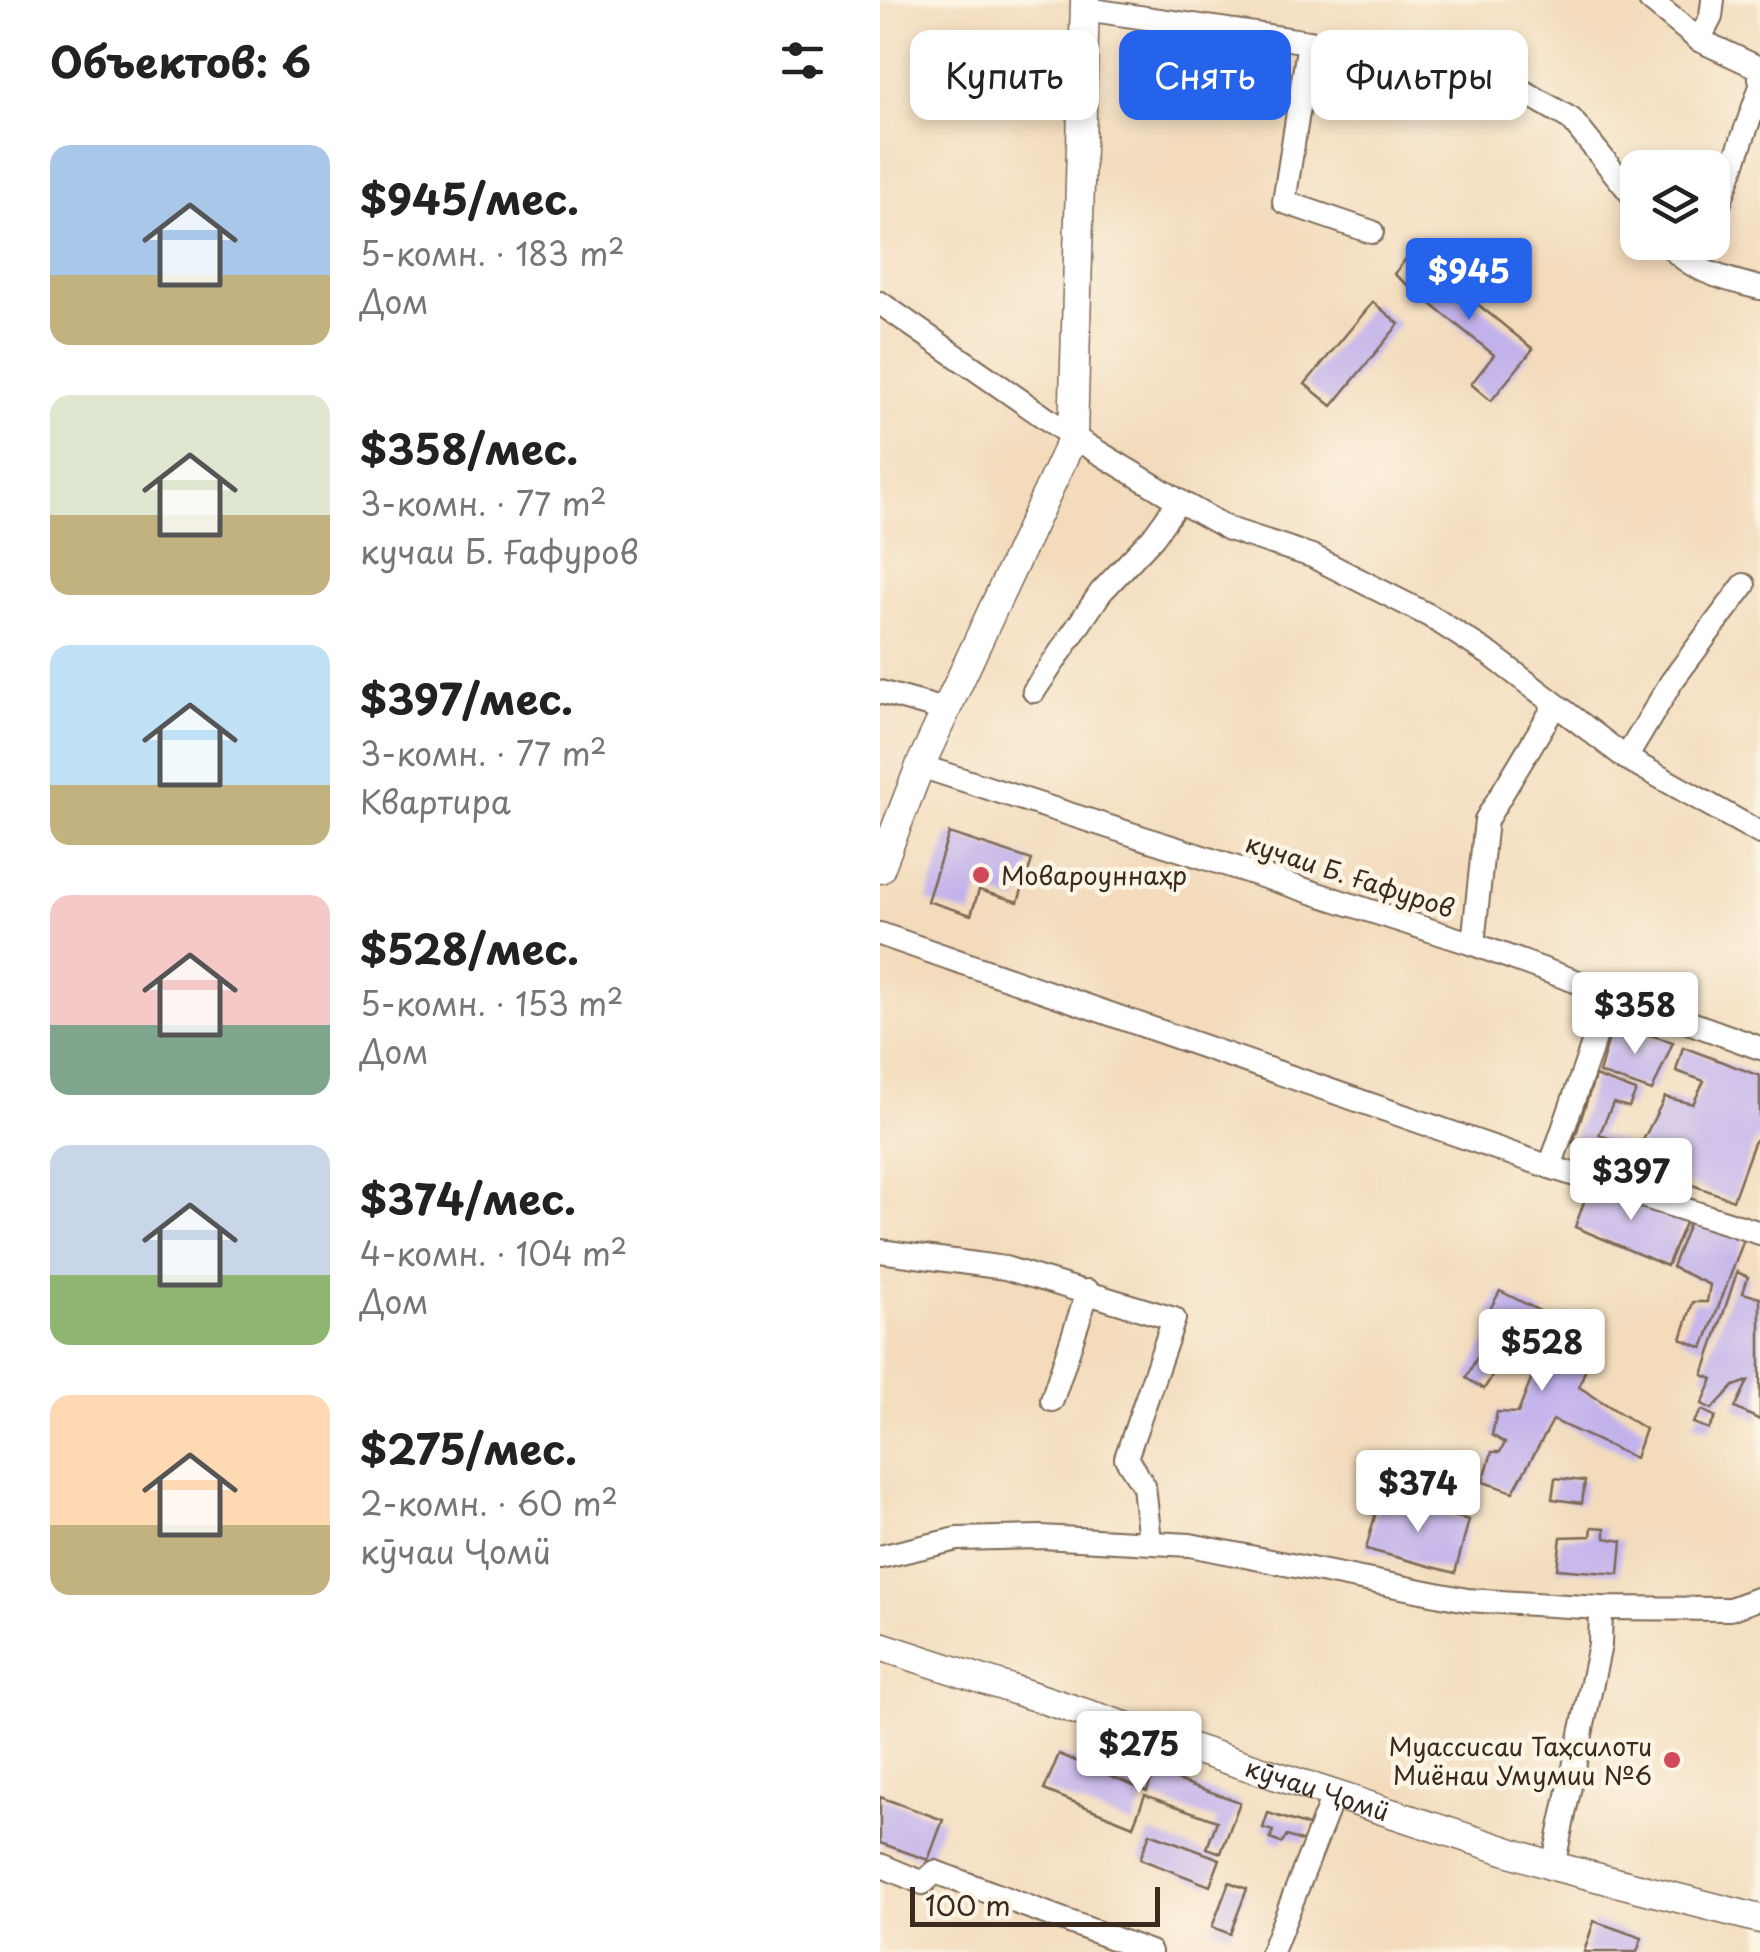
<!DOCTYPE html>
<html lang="ru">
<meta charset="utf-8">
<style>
:root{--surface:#fff;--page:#f2f2f2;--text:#222;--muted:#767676;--accent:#2563eb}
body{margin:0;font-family:"Playpen Sans",sans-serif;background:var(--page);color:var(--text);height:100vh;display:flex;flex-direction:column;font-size:38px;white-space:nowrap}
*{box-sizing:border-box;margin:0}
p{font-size:32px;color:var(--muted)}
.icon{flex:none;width:55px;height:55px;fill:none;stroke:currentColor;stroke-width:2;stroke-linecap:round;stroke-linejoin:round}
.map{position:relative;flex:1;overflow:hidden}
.side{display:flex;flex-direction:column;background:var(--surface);width:880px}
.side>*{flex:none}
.banner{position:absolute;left:30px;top:30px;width:700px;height:90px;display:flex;gap:20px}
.fabs{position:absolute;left:740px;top:150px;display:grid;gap:20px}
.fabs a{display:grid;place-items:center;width:110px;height:110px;border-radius:20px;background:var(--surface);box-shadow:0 5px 15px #0003;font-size:50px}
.scale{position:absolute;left:30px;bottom:25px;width:250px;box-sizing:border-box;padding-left:10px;border:5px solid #3b2a1e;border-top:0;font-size:28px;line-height:35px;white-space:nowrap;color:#3b2a1e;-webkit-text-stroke:8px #fcf5e5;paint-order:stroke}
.price{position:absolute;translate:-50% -85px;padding:0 22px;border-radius:10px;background:#fff;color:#222;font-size:32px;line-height:65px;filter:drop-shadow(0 2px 5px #0008)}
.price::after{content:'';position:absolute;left:50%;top:60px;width:30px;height:22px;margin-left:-15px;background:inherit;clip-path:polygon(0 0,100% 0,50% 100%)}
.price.on{background:var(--accent);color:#fff}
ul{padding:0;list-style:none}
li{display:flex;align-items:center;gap:30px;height:250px;padding:0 50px}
li span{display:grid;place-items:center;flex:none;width:280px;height:200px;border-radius:20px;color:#555}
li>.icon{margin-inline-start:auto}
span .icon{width:120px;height:120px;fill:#fffc;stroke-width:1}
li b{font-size:42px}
h2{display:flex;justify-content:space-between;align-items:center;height:120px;padding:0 50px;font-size:42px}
.pill{padding:0 35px;border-radius:20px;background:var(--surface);box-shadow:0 5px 15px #0003;font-size:35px;line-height:90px}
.pill.on{background:var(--accent);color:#fff}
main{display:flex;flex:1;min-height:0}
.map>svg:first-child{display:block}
.building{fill:#c2b2eb}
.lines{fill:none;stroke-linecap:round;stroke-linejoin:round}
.minor-casing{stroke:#7b6855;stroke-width:26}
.major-casing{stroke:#7b6855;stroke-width:31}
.minor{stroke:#fff;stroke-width:22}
.major{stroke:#fff;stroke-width:28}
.poi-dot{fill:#d1495b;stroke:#fcf5e5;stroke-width:4}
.labels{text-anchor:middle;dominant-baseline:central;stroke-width:9;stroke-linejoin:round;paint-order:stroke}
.poi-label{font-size:25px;fill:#3b2a1e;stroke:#fcf5e5;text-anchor:start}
.street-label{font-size:25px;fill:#3b2a1e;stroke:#fcf5e5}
</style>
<main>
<section class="side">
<h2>Объектов: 6<svg class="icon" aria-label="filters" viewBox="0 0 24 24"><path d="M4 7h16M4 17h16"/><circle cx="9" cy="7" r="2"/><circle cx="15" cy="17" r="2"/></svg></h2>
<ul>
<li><span style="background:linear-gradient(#a9c7e8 65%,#c2b280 0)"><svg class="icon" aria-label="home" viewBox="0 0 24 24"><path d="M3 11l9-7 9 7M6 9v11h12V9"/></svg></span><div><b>$945/мес.</b><p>5-комн. · 183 m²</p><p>Дом</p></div></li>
<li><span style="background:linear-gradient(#dfe7d0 60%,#c2b280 0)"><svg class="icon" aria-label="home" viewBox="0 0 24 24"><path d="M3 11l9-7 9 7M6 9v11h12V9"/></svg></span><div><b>$358/мес.</b><p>3-комн. · 77 m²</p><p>кучаи Б. Ғафуров</p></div></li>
<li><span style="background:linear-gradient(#bfe0f5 70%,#c2b280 0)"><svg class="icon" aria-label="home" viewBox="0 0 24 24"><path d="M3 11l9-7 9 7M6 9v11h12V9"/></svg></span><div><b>$397/мес.</b><p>3-комн. · 77 m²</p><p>Квартира</p></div></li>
<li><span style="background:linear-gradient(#f6c9c9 65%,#7fa58c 0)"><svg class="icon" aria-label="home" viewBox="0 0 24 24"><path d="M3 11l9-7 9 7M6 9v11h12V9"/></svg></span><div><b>$528/мес.</b><p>5-комн. · 153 m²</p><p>Дом</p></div></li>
<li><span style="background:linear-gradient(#c9d6e8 65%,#8fb573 0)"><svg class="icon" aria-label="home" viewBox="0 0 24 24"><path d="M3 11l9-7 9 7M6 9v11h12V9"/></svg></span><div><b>$374/мес.</b><p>4-комн. · 104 m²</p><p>Дом</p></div></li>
<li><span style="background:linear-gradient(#ffd9b3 65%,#c2b280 0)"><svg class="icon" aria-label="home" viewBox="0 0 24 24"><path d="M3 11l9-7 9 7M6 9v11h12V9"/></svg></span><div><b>$275/мес.</b><p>2-комн. · 60 m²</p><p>кӯчаи Ҷомӣ</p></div></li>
</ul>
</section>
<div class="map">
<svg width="880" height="1952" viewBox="0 0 880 1952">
<rect width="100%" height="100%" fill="#fcf5e5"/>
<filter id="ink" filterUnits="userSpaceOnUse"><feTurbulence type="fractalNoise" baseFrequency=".01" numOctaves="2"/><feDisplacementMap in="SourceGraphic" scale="20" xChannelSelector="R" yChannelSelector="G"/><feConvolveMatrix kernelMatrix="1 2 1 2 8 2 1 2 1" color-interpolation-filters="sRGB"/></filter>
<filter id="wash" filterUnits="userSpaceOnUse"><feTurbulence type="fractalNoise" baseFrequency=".0048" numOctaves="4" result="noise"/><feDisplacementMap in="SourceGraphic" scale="40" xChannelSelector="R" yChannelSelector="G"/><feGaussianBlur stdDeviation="2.25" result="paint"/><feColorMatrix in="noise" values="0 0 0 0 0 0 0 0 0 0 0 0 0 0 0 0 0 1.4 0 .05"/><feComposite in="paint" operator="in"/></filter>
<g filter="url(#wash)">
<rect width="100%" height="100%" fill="#f3dbbc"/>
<g id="blocks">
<g class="building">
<polygon points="532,251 653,349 611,401 591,384 614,355 514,274"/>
<polygon points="493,302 519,324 452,406 425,384"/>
<polygon points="69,833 152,860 138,902 99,890 91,915 47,901"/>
<polygon points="733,1024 793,1042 772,1091 719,1073"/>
<polygon points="803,1047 880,1076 880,1142 875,1140 853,1200 774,1171 776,1158 757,1152 785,1097 813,1104 824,1081 796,1071"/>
<polygon points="715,1076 756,1091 749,1107 733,1103 719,1135 741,1142 733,1158 693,1143"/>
<polygon points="712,1180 807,1218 787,1266 695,1227"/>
<polygon points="811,1218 866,1234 823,1348 801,1339 813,1302 827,1302 830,1285 792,1267"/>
<polygon points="857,1272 868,1277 863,1293 880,1298 880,1420 855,1408 868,1381 854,1386 832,1409 822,1404 833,1379 823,1375"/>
<polygon points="620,1291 664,1313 656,1329 709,1359 699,1387 765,1429 755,1458 673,1420 633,1492 603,1482 612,1452 620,1452 625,1443 612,1435 617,1412 638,1413 655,1370 624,1357 604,1389 586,1378 618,1317 608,1313"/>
<polygon points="822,1410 836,1417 829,1429 813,1423"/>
<polygon points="675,1478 705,1481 702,1503 672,1499"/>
<polygon points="500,1497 589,1520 575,1573 486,1549"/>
<polygon points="712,1527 725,1528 725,1538 742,1541 739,1574 677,1569 681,1537 711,1536"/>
<polygon points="179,1754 267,1791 274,1772 360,1802 341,1853 327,1848 337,1821 265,1795 253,1826 164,1790"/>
<polygon points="0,1797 63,1820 48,1860 0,1843"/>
<polygon points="388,1813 429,1826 424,1842 407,1836 401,1843 390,1839 393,1831 383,1828"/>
<polygon points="270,1833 340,1859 330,1886 260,1859"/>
<polygon points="349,1882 367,1889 350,1934 332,1927"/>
<polygon points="714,1921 762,1938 757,1952 704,1952"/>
</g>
</g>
</g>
<g filter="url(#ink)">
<use href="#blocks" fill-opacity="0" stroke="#7b6855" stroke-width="2.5"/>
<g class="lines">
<defs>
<g id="minor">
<polyline points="770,0 819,40 879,68 880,79"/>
<polyline points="205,9 429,42 641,90 691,119 758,202"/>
<polyline points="819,40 831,17 833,0"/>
<polyline points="429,42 404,202 492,232"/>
<polyline points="832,225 880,89"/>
<path d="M787 242C808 271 848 280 880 288"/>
<polyline points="0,303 193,437 299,501 349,529 432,556 550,616 611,655 746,758 880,833"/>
<polyline points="154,691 221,592 273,537 299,501"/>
<polyline points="0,692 65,710"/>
<polyline points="746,758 792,681 864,585"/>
<polyline points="40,766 593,944 880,1048"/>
<polyline points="0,934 670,1167 880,1233"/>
<polyline points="593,944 606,820 674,707"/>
<polyline points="670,1167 731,992"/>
<polyline points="0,1251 125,1268 294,1319 246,1458 264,1486 270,1541"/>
<polyline points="172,1400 208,1291"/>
<polyline points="0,1557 77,1539 161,1537 310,1545 587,1600 721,1608 850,1609 880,1598"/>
<polyline points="0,1865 43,1883 55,1872 270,1952"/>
<polyline points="673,1866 720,1645 721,1608"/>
<polyline points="392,1952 454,1794"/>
</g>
<g id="major">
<polyline points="0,869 40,766 193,437 205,0"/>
<path id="s1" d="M0 1646 673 1866 880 1919"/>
</g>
</defs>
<use href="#minor" class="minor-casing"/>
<use href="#major" class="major-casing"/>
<use href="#minor" class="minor"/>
<use href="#major" class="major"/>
</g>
</g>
<g class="poi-dot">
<circle cx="101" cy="875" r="10"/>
<circle cx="792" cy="1760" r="10"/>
</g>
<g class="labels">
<g class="poi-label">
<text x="121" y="875">Мовароуннаҳр</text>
<text x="772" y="1746" text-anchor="end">Муассисаи Таҳсилоти<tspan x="772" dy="29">Миёнаи Умумии №6</tspan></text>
</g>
<g class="street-label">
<text transform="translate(470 875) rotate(18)">кучаи Б. Ғафуров</text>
<text stroke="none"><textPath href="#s1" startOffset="460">кӯчаи Ҷомӣ</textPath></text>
</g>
</g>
</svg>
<div class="fabs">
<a><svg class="icon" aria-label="layers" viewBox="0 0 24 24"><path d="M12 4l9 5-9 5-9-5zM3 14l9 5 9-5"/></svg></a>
</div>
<div class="scale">100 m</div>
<b class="price on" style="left:589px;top:323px">$945</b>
<b class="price" style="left:755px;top:1057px">$358</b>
<b class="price" style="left:751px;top:1223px">$397</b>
<b class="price" style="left:662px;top:1394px">$528</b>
<b class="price" style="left:538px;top:1535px">$374</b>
<b class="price" style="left:259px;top:1796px">$275</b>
<div class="banner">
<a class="pill">Купить</a>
<a class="pill on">Снять</a>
<a class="pill">Фильтры</a>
</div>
</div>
</main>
